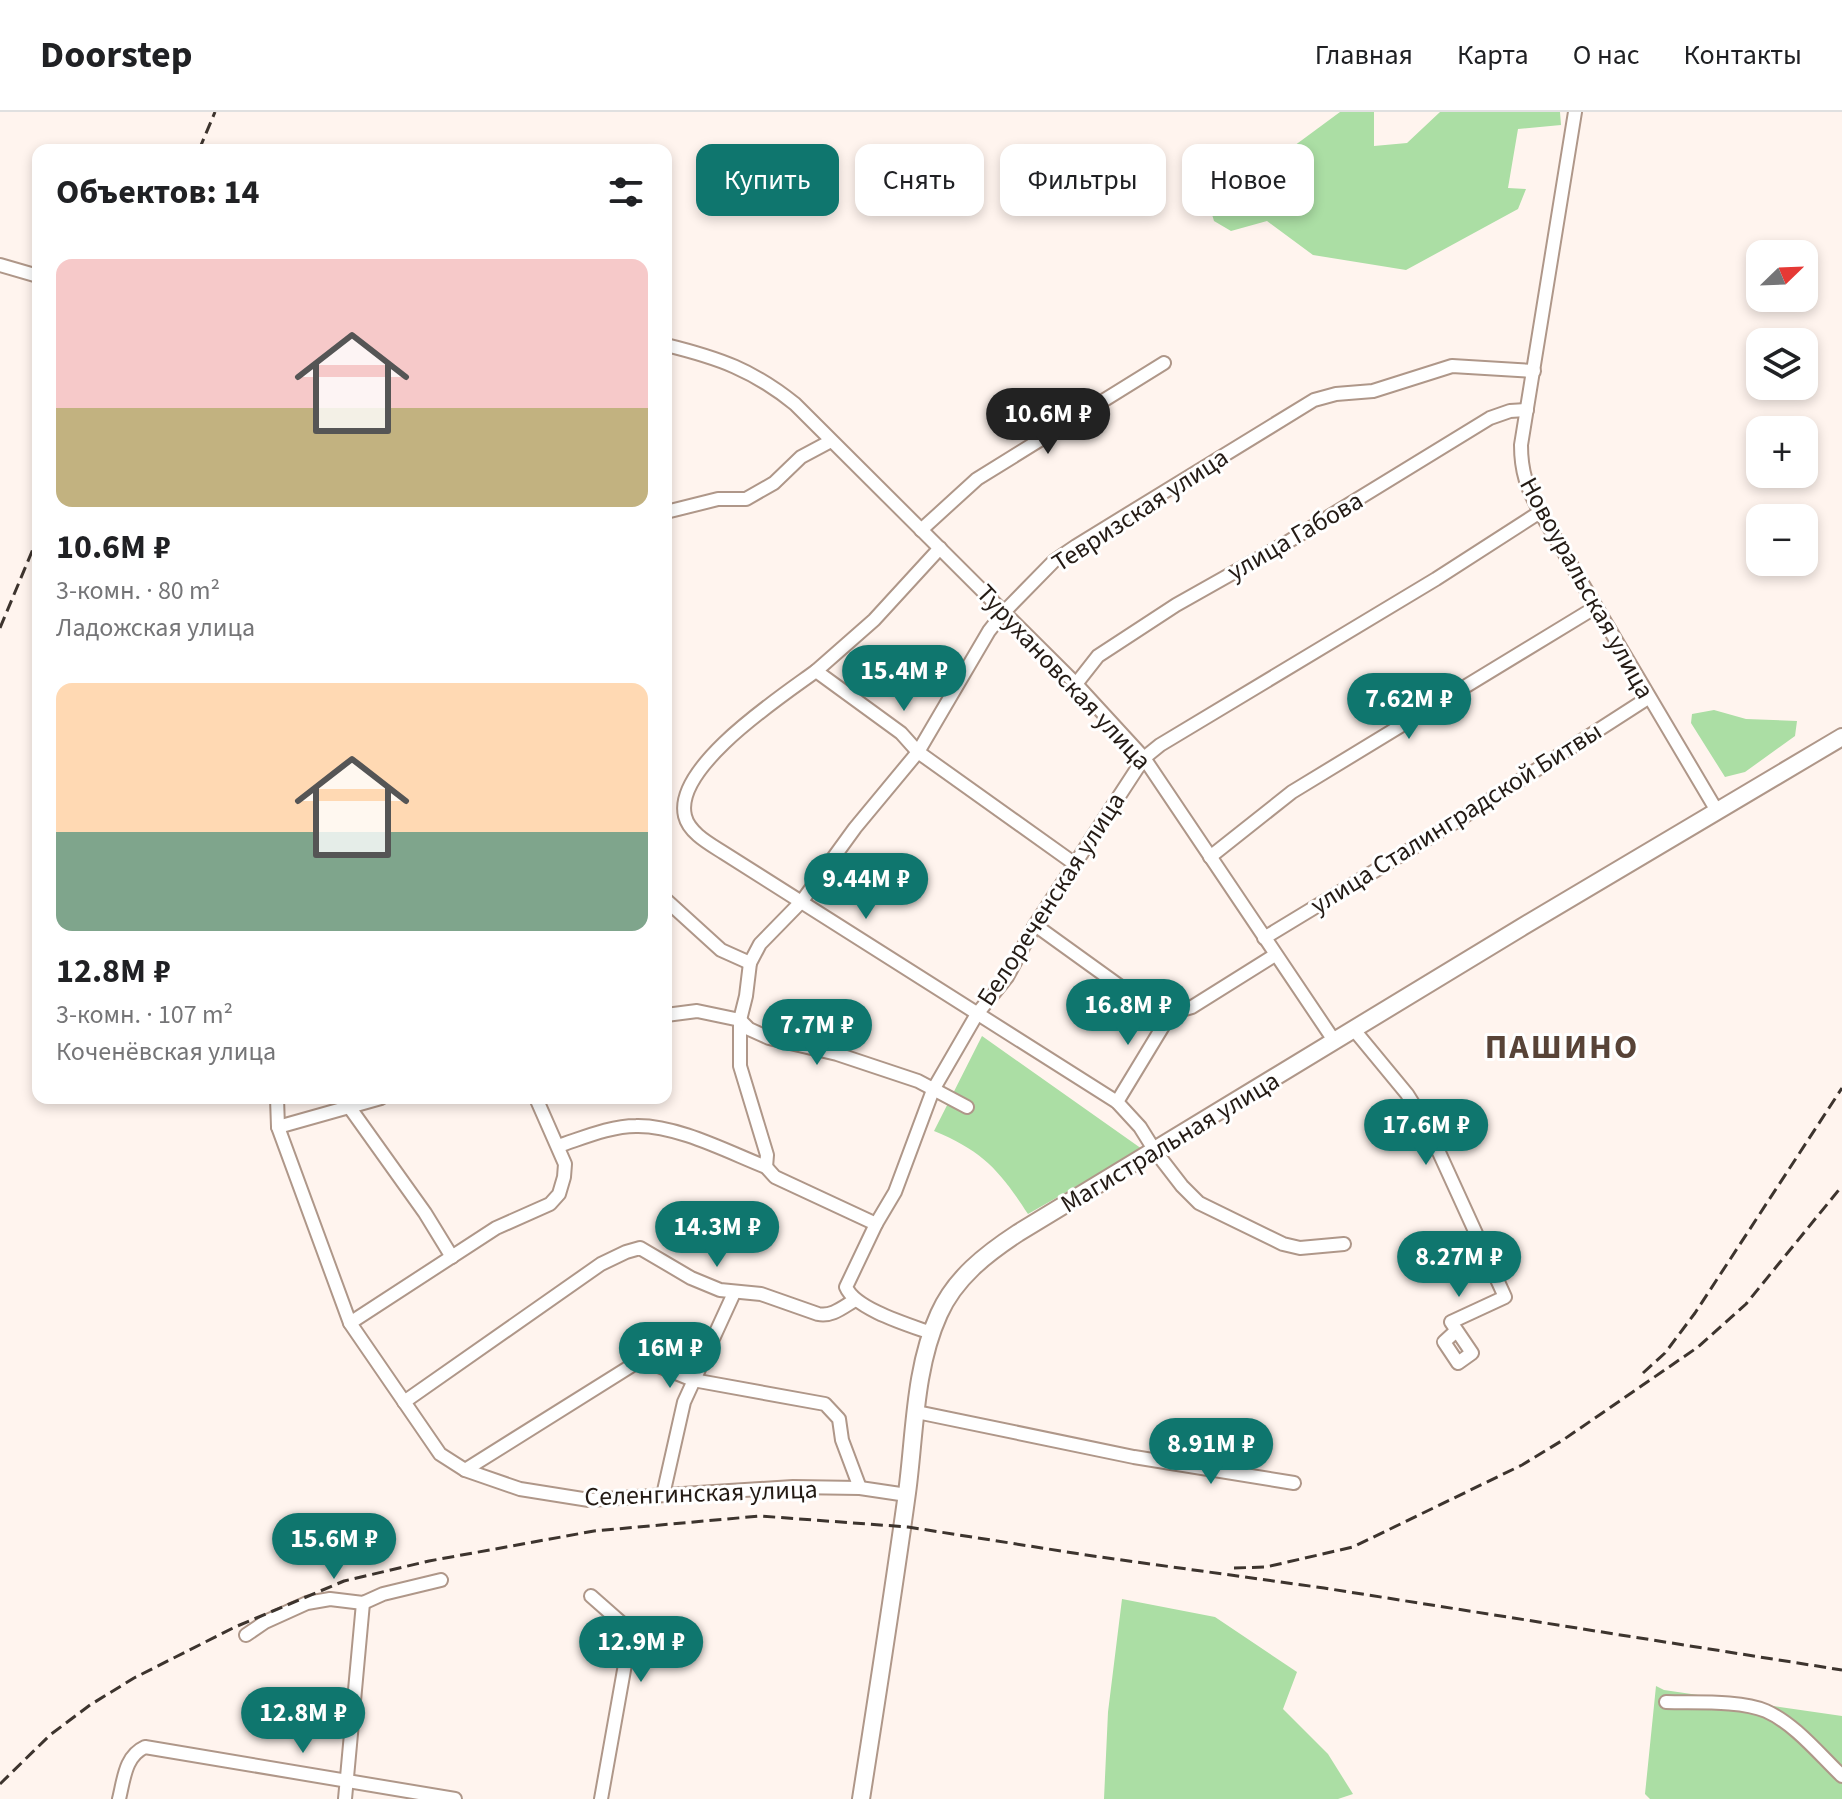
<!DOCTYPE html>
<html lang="ru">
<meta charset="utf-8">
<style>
:root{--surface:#fff;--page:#f2f2f2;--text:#202124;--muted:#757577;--line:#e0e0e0;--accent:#0f766e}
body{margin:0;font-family:"Source Sans 3",sans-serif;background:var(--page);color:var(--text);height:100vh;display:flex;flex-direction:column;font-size:30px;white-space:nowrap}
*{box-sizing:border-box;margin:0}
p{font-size:26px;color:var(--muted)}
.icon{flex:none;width:44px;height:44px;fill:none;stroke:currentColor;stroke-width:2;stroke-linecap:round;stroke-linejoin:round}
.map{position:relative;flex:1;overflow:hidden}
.sheet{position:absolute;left:32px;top:32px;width:640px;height:960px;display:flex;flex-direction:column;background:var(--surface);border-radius:16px;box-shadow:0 4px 12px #0003}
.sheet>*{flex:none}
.banner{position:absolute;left:696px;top:32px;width:760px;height:72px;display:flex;gap:16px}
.needle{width:52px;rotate:67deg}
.controls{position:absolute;left:1746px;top:128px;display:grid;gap:16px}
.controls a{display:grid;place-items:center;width:72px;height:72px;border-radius:16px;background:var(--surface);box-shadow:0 4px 12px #0003;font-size:40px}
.price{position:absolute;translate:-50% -68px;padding:0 18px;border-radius:28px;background:var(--accent);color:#fff;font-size:26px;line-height:52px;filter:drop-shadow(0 2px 4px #0008)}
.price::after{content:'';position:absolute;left:50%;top:48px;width:24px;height:18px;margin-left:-12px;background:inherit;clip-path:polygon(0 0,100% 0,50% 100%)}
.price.current{background:#222;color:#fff}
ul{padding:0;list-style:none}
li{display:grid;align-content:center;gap:16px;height:424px;padding:0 24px}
li span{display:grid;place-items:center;height:248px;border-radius:16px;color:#555}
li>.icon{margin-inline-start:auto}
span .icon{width:144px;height:144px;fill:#fffc;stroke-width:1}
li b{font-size:34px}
h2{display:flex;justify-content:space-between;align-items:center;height:96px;padding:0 24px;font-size:34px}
.pill{padding:0 28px;border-radius:16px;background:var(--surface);box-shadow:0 4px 12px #0003;font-size:28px;line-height:72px}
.pill.current{background:var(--accent);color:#fff}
header{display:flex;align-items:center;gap:48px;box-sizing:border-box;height:112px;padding:0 40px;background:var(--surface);border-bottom:2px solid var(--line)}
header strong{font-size:38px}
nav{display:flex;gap:44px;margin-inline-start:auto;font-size:28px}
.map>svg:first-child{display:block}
.green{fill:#abdea4}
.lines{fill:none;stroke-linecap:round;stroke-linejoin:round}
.minor-casing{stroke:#af9789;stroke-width:16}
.major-casing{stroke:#af9789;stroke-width:20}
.minor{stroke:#fff;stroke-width:12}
.major{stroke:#fff;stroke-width:16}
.rail{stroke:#3d342e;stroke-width:3;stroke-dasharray:12 6;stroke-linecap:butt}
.labels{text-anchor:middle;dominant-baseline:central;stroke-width:6;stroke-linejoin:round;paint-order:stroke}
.street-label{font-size:26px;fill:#241b15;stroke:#fff}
.district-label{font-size:34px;font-weight:bold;letter-spacing:2px;fill:#584337;stroke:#fff}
</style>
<header>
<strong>Doorstep</strong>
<nav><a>Главная</a><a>Карта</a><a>О нас</a><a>Контакты</a></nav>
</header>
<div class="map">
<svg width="1842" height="1687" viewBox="0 0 1842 1687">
<rect width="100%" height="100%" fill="#fff4ee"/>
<g class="green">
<polygon points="1340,0 1374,0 1374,34 1407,31 1440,0 1560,0 1561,13 1518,17 1508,76 1526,77 1518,97 1406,158 1313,143 1267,109 1231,119 1214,109 1207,86 1279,45"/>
<polygon points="1714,598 1746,607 1797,609 1795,624 1745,660 1725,665 1691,611 1692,602"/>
<path d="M982 924 1142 1037 1028 1102C1000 1059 983 1039 934 1019Z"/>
<polygon points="1122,1487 1215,1505 1297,1560 1283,1597 1328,1642 1353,1682 1338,1687 1104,1687 1108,1600"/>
<polygon points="1656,1574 1664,1578 1842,1604 1842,1687 1650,1687 1645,1682"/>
</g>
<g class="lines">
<defs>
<g id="minor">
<path d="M1575 0 1521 333C1521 360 1527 376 1540 400L1717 699"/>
<polyline points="0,153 38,164"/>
<path d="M666 233C719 246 753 258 795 292L1076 572 1144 646 1335 930"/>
<polyline points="666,400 718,387 746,387 774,371 801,345 831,329"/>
<polyline points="921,418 977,367 1164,251"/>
<polyline points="940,436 874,508 816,559 901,621 918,640 1075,752"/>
<path d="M816 559C782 584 673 655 685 704 689 721 710 732 724 741L1117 990 1140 1015 1155 1039 1182 1074 1199 1091 1283 1132 1300 1136 1344 1132"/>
<polyline points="1076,572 1098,544 1176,493 1286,431 1490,306 1510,299 1527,298"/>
<polyline points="1210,745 1292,680 1596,495"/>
<polyline points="666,788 721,838 750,851"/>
<polyline points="1035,813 1146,893 1171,901 1192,895 1275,843"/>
<polyline points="1264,826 1457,709 1648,586"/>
<polyline points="666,903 697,899 740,908 749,917 769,926 837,942 918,969 967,995"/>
<polyline points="1355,919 1407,982 1427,1014 1505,1185 1451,1210 1472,1241 1458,1251 1444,1230 1456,1219"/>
<polyline points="277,986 278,1015 350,1211 440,1342 465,1358 520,1377 589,1388 793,1375 860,1376 907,1383"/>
<polyline points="1117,990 1171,901"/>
<polyline points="350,996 425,1101 452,1145"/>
<polyline points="278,1015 381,986"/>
<path d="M558 1034C583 1026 610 1014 636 1014 677 1013 728 1040 766 1055L775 1065 876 1112"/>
<polyline points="766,1055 767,1043 740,954 740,908 746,884 750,851 760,832 802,789 855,716 918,640 989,519 1004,500 1054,449 1076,434 1314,288 1336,282 1373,279 1452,254 1534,259"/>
<polyline points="350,1211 496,1116 550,1092 559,1082 564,1065 565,1052 536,986"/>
<path d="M931 1221C909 1213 855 1197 846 1175L876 1112 895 1080 933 978 977 902 1007 865 1035 813 1144 646 1160 633 1436 467 1540 400"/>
<path d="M404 1290 601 1152 626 1140 640 1136 691 1166 720 1178 761 1182 818 1202C832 1205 843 1195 855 1188"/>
<polyline points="917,1300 1134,1345 1294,1371"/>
<polyline points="465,1358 639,1249 649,1250 693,1268 825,1292 839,1307 842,1328 860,1376"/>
<polyline points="663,1383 684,1290 734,1181"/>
<polyline points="591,1484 625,1514 629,1530 601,1687"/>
<polyline points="246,1523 265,1510 307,1491 330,1487 363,1491 383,1482 441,1468"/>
<path d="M1666 1590C1695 1591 1740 1588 1766 1599 1795 1612 1819 1642 1842 1664"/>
<path d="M119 1687C124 1667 125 1644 145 1635L455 1687"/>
<polyline points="345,1687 363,1491"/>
</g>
<path id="major" d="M861 1687C877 1585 893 1483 907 1381 915 1322 914 1257 939 1202 955 1166 986 1142 1018 1121L1522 815 1842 625"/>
</defs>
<use href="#minor" class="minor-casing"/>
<use href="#major" class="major-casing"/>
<use href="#minor" class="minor"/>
<use href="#major" class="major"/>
<g class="rail">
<polyline points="199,38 215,0"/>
<polyline points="0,516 38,425"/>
<polyline points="1643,1261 1665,1241 1695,1201 1842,976"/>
<polyline points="1234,1456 1266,1455 1353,1435 1522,1353 1563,1328 1698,1235 1746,1192 1842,1074"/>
<polyline points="0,1672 50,1623 90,1593 134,1566 235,1515 344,1469 429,1449 594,1419 760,1404 908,1415 1093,1444 1324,1476 1842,1558"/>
</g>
</g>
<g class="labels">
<g class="street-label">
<text transform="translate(1140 398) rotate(-33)">Тевризская улица</text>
<text transform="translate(1295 424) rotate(-30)">улица Габова</text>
<text transform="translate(1587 476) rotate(61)">Новоуральская улица</text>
<text transform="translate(1064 565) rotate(47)">Турухановская улица</text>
<text transform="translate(1456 706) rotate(-32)">улица Сталинградской Битвы</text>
<text transform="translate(1051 787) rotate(-57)">Белореченская улица</text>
<text transform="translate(1170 1030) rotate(-31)">Магистральная улица</text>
<text transform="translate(701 1381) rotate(-2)">Селенгинская улица</text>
</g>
<g class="district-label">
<text x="1562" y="935">ПАШИНО</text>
</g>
</g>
</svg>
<div class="controls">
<a><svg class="needle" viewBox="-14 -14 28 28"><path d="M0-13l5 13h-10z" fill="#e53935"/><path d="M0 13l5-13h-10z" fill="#757577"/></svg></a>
<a><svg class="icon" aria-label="layers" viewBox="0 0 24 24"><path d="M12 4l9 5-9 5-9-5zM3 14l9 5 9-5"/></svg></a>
<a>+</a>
<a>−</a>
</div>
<b class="price current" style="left:1048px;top:344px">10.6M ₽</b>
<b class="price" style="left:904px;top:601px">15.4M ₽</b>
<b class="price" style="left:1409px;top:629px">7.62M ₽</b>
<b class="price" style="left:866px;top:809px">9.44M ₽</b>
<b class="price" style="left:1128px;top:935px">16.8M ₽</b>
<b class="price" style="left:817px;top:955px">7.7M ₽</b>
<b class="price" style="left:1426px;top:1055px">17.6M ₽</b>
<b class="price" style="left:717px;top:1157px">14.3M ₽</b>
<b class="price" style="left:1459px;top:1187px">8.27M ₽</b>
<b class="price" style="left:670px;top:1278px">16M ₽</b>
<b class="price" style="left:1211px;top:1374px">8.91M ₽</b>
<b class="price" style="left:334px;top:1469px">15.6M ₽</b>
<b class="price" style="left:641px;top:1572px">12.9M ₽</b>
<b class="price" style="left:303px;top:1643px">12.8M ₽</b>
<div class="banner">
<a class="pill current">Купить</a>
<a class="pill">Снять</a>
<a class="pill">Фильтры</a>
<a class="pill">Новое</a>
</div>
<section class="sheet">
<h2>Объектов: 14<svg class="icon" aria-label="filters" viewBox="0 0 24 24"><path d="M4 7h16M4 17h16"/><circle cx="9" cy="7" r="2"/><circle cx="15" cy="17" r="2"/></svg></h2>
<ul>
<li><span style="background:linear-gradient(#f6c9c9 60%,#c2b280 0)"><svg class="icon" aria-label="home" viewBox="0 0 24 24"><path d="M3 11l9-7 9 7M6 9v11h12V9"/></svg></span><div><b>10.6M ₽</b><p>3-комн. · 80 m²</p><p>Ладожская улица</p></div></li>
<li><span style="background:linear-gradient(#ffd9b3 60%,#7fa58c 0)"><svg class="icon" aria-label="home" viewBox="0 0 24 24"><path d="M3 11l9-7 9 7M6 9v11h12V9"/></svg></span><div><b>12.8M ₽</b><p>3-комн. · 107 m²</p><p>Коченёвская улица</p></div></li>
</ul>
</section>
</div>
